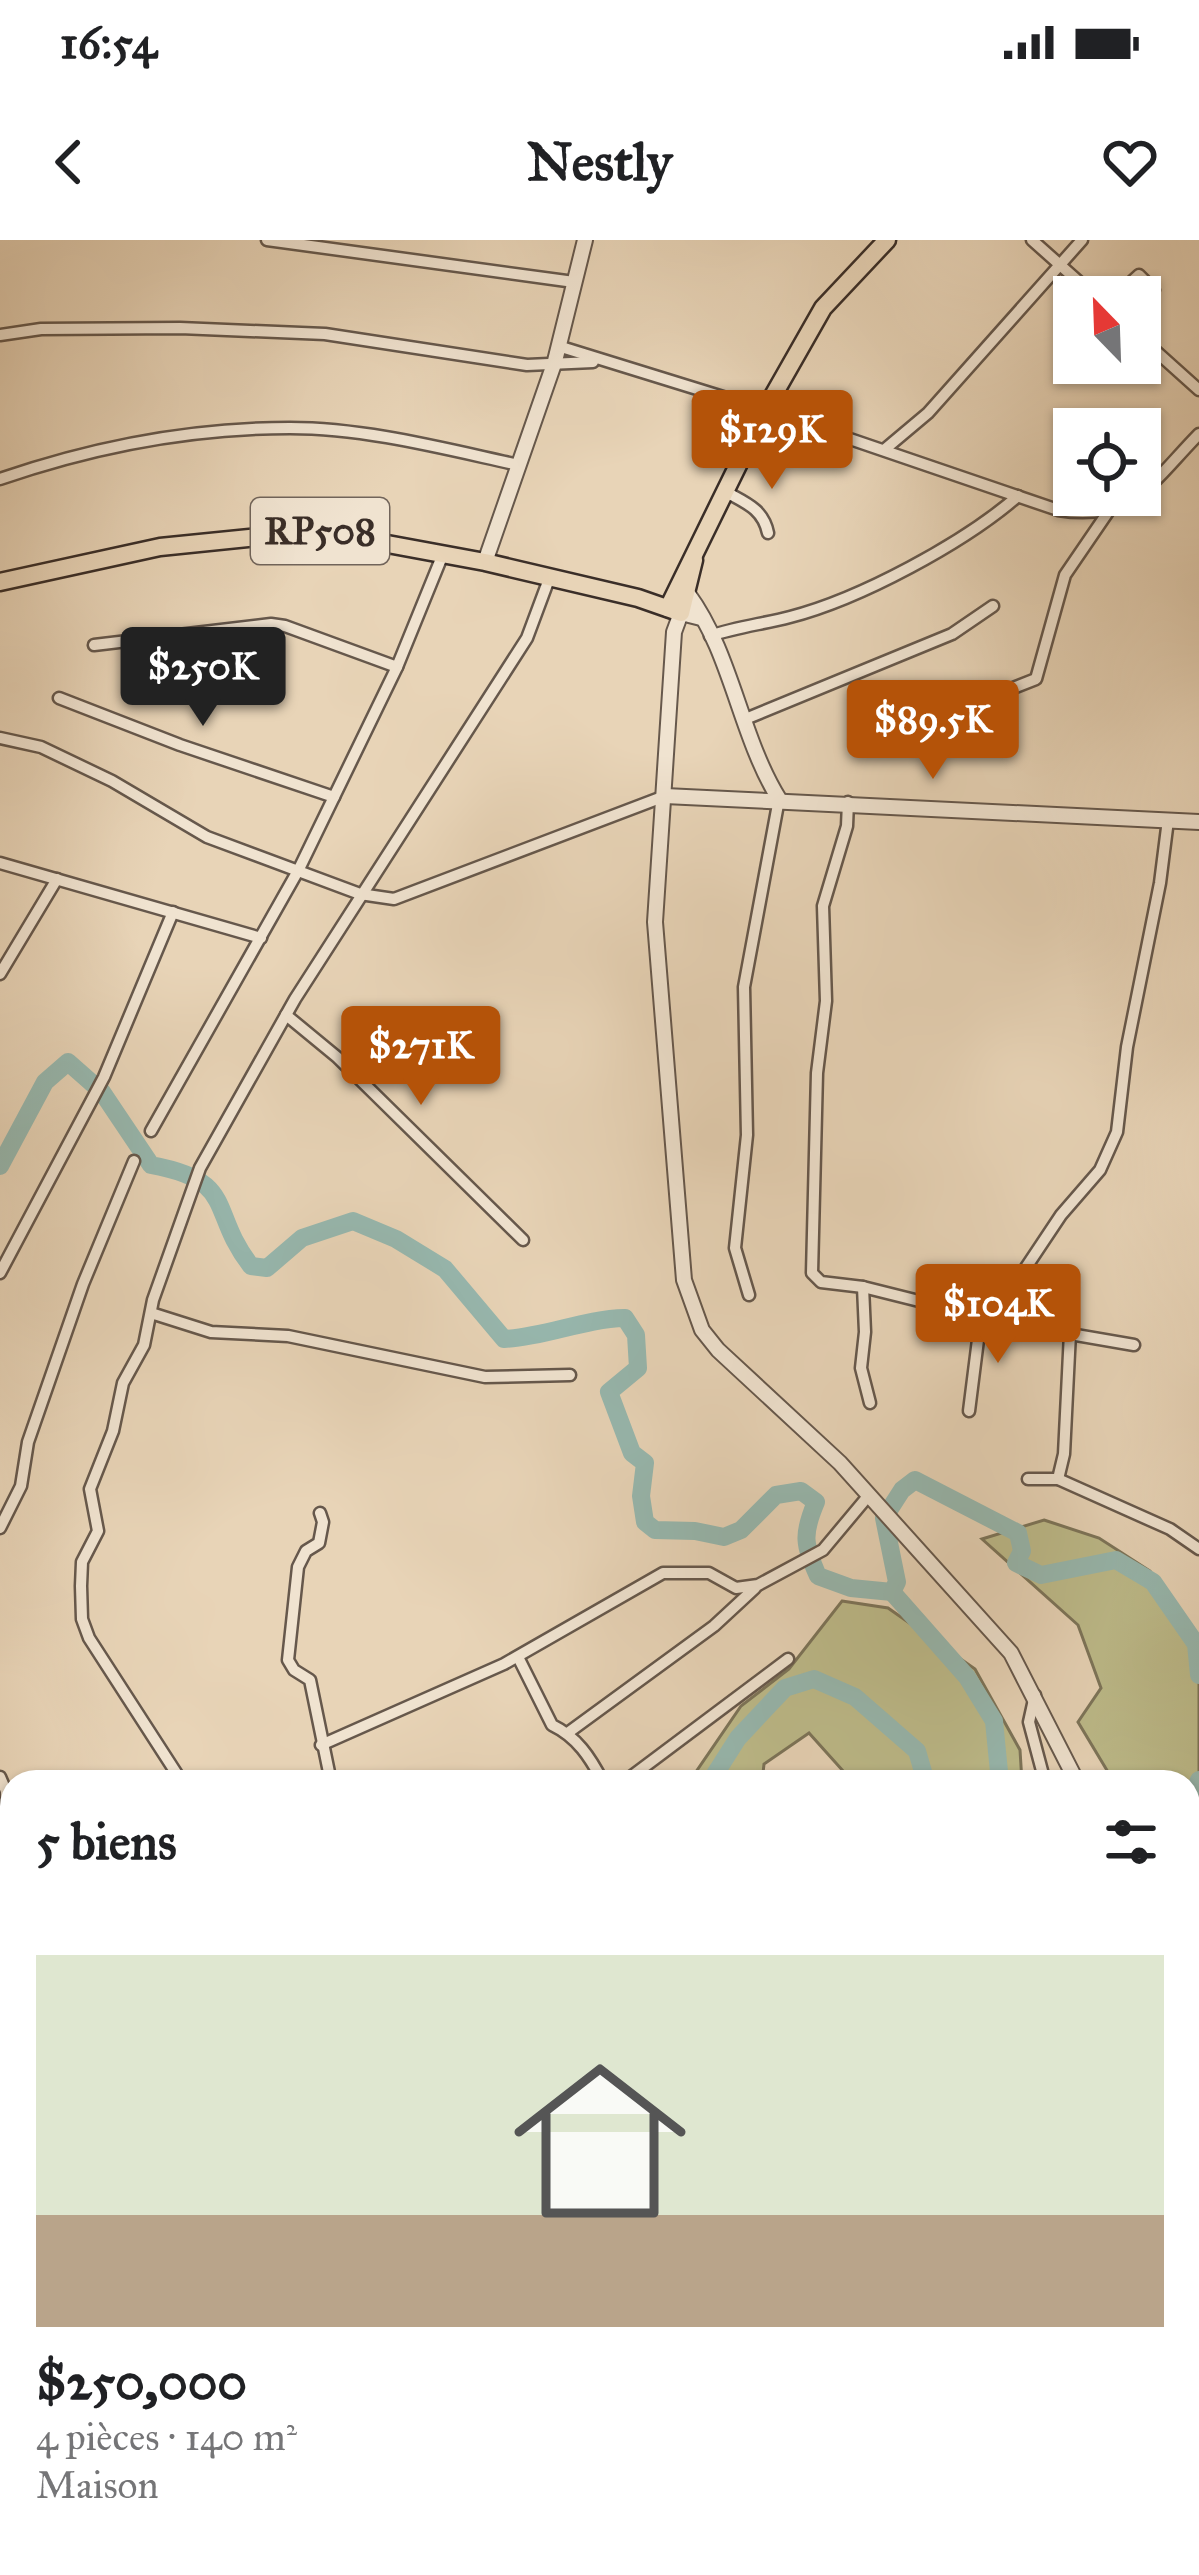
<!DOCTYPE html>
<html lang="fr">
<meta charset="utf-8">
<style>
:root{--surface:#fff;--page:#f2f2f2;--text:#202124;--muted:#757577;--accent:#b45309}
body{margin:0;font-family:"IM FELL Great Primer",serif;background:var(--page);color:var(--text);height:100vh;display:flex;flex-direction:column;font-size:45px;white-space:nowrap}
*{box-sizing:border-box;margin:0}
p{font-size:39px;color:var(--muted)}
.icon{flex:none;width:66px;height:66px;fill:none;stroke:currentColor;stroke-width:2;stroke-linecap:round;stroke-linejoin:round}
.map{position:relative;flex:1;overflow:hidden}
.panel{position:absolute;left:0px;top:1530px;width:1200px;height:807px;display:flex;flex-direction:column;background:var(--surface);border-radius:36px 36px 0 0;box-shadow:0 3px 9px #0004}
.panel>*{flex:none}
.needle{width:78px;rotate:337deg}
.tools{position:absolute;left:1053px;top:36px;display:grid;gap:24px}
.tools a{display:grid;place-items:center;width:108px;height:108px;border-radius:0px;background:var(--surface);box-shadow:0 3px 9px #0004;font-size:60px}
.price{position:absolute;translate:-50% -102px;padding:0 27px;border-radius:12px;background:var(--accent);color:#fff;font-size:39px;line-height:78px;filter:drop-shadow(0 3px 6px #0008)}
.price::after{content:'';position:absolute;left:50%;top:72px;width:36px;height:27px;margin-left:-18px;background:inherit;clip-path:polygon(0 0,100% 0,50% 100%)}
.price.active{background:#222;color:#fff}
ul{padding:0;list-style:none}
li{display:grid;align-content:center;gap:24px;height:636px;padding:0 36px}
li span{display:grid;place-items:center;height:372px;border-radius:0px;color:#555}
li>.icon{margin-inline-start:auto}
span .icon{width:216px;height:216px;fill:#fffc;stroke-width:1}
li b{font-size:51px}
h2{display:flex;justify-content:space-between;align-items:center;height:144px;padding:0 36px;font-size:51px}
.status{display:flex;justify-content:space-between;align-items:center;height:84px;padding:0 60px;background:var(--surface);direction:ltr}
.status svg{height:33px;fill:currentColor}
header{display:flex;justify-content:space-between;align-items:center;height:156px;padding:0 36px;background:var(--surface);font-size:54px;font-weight:700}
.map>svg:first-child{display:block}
.green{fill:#bdbb8a;stroke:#7c7459;stroke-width:3}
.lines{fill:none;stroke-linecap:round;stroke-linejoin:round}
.stream{stroke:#728179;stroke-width:3}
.river{stroke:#97b8af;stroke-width:18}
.minor-casing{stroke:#66584c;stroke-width:15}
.tertiary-casing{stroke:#66584c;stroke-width:18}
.primary-casing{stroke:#3a2e28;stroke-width:21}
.minor{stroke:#f0e3d0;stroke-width:10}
.tertiary{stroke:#f0e3d0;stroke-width:14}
.primary{stroke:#e8d4b7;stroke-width:16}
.labels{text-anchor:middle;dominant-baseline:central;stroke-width:10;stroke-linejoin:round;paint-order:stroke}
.shield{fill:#f0e3d0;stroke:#71645a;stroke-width:3}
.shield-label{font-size:39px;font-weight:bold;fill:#3a2e28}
</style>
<div class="status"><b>16:54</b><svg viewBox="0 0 49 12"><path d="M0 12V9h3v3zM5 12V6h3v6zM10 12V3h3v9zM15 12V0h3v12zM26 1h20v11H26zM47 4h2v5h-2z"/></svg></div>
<header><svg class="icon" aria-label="back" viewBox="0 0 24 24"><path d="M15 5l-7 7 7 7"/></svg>Nestly<svg class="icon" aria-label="heart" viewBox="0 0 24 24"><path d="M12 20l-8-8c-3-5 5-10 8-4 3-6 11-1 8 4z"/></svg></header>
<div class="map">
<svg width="1199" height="2335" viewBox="0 0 1199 2335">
<rect width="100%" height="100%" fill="#e8d4b7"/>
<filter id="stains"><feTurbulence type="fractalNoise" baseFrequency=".00167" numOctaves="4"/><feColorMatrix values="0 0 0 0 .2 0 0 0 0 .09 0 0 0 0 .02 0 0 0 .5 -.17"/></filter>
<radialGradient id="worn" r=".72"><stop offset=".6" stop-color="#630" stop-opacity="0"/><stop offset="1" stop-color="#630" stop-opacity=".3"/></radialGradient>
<g class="green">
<polygon points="1044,1280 1099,1298 1150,1331 1199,1410 1199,1717 1188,1709 1188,1542 1114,1542 1078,1482 1101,1448 1078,1385 982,1299"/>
<polygon points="842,1361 888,1368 975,1429 1020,1510 1022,1542 843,1542 844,1532 809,1493 764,1524 762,1542 689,1542 741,1466 789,1429"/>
<polygon points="866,2325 1015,2325 1033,2335 887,2335"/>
</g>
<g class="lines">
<polyline class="stream" points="423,2335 424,2325"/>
<g class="river">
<path d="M0 926 45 842 68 822 102 852 151 925C238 941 208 971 251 1026L267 1028 302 998 353 981 396 999 445 1029 504 1099C546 1097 583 1079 625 1078L636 1095 638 1128 609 1152 632 1213 645 1223 641 1256 645 1282 655 1290 695 1291 724 1297 741 1290 776 1255 801 1251 816 1262C802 1295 804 1304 818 1336L851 1348 892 1352 897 1342 884 1278 902 1250 915 1240 1018 1293 1022 1311 1016 1323 1041 1335 1116 1320 1153 1342 1196 1404 1199 1435"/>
<polyline points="892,1352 967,1437 994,1481 1000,1542"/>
<polyline points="710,1542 738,1498 785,1448 814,1439 855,1457 917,1511 926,1542"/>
<polyline points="1188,1568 1199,1540"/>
<polyline points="1188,1626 1199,1645"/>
<polyline points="911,2325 942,2335"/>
</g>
<defs>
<g id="minor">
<polyline points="267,0 574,42"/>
<polyline points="1032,0 1096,57"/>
<polyline points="1115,57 1139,35 1154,50"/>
<polyline points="0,95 41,89 180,88 325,94 527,125 593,122"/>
<polyline points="1140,97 1199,150"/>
<path d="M558 106 765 170 1058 270C1133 282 1151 243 1199 194"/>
<polyline points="884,210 928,173 1082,0"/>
<path d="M0 239C93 207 192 188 290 188 366 188 445 209 519 225"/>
<path d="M726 252C746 263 763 269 768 293"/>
<path d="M710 396C736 387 763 384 790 377 860 359 964 303 1018 256"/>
<polyline points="94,405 271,384 285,386 397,427"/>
<polyline points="59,458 180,505 334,557"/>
<polyline points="743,480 952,394 993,366"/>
<polyline points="879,490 967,466 1036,439 1065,335 1108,272"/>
<polyline points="0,498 41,507 112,541 207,597 360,654 394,659 665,556"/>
<polyline points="848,562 847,586 823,666 826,761 817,833 812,1033 821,1042 863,1047 1007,1083 1134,1105"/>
<polyline points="0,623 261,698"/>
<polyline points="0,734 57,639"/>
<polyline points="286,775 337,817 523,1000"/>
<polyline points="151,891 299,629 397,427 443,314"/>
<polyline points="0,1033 104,837 173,672"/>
<polyline points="863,1047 865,1092 861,1128 870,1163"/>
<polyline points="749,1055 735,1008 747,895 744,747 779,559"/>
<polyline points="151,1073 211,1092 288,1096 485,1137 570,1135"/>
<polyline points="1007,1083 1021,1035 1061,975 1100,930 1117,892 1127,807 1160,643 1168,580"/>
<polyline points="969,1171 981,1076"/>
<polyline points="1028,1239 1058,1239 1170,1289 1199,1309"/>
<polyline points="1058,1239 1064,1214 1070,1093"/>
<polyline points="320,1273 323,1282 319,1303 306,1311 298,1327 288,1420 294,1430 310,1440 331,1542"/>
<polyline points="0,1288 21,1246 28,1202 83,1044 134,921"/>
<path d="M518 1417 552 1485C577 1497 590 1517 603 1542"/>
<polyline points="1035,1455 1029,1482 1045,1542"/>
<polyline points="569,1492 714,1386 755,1348"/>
<polyline points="321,1505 504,1424 663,1333 709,1333 736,1348 758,1345 823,1310 869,1255"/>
<polyline points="0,1537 6,1551 6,1649 12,1670"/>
<polyline points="182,1542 89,1398 82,1379 81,1346 82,1322 98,1291 90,1249 113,1191 123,1143 144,1105 153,1060 200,928 295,759 527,398 549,339"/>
<polyline points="624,1542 788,1419"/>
<polyline points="1188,1895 1199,1903"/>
<polyline points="1188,1982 1199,1984"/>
<polyline points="1188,2033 1199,2035"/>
<polyline points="0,2034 12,2060"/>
<polyline points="1188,2069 1199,2071"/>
<polyline points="1188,2144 1199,2134"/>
<polyline points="1188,2194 1199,2195"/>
<polyline points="704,2325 712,2335"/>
<polyline points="592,2335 612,2325"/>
<polyline points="1121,2335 1122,2325"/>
</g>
<g id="tertiary">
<polyline points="485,322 555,121 585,0"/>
<path d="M688 354C732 414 740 496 779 559"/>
<polyline points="701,378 681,373 674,392 655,682 684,1040 702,1090 718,1110 840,1223 1011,1413 1077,1542"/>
<polyline points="665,556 1199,582"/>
<polyline points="1188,1846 1199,1883"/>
</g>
<g id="primary">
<polyline points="0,342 160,307 317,291 485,322 638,358 681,373 694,320"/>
<polyline points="668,368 765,170 823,68 887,0"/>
</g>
</defs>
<use href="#minor" class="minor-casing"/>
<use href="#tertiary" class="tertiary-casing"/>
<use href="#primary" class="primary-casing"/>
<use href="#minor" class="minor"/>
<use href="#tertiary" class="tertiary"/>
<use href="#primary" class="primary"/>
</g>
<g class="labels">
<rect class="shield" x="251" y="258" width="138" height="66" rx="9"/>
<g class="shield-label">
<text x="320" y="291">RP508</text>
</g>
</g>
<rect width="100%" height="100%" filter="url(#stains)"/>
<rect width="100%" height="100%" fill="url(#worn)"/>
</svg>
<div class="tools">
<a><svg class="needle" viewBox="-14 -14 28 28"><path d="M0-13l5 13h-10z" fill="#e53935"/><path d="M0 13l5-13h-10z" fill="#757577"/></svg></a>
<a><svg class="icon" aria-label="locate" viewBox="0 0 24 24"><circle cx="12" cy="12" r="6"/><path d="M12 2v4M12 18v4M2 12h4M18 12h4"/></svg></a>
</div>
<b class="price" style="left:772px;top:252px">$129K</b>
<b class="price active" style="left:203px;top:489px">$250K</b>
<b class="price" style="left:933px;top:542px">$89.5K</b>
<b class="price" style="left:421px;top:868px">$271K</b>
<b class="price" style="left:998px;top:1126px">$104K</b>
<section class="panel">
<h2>5 biens<svg class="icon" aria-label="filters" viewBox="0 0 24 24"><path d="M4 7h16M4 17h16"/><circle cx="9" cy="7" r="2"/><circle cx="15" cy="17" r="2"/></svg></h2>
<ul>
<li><span style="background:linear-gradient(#dfe7d0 70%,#b9a48a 0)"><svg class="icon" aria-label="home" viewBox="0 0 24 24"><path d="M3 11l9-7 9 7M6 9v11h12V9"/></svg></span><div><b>$250,000</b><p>4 pièces · 140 m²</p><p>Maison</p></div></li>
</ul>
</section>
</div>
